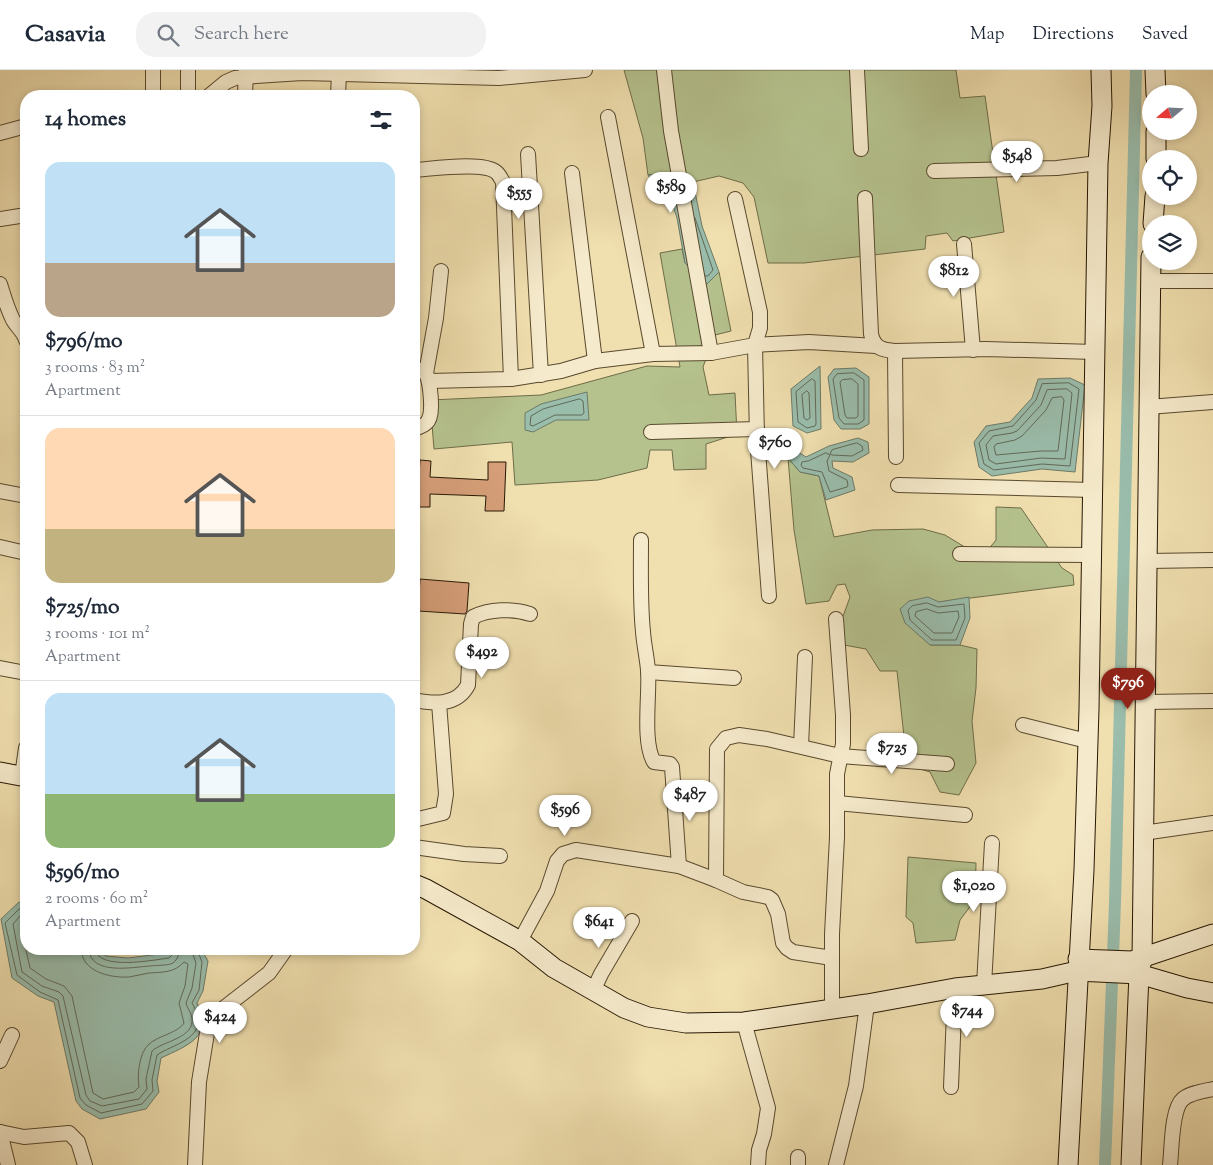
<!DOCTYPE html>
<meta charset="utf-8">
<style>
:root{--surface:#fff;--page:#f2f2f3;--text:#1f2937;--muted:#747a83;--line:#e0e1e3;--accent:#8f2418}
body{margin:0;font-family:"Sorts Mill Goudy",serif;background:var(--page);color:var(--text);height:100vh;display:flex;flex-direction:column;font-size:19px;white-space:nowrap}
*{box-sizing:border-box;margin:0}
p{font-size:16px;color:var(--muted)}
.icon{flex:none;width:28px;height:28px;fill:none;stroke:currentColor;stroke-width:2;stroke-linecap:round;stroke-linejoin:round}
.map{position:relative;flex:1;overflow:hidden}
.details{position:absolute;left:20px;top:20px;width:400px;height:865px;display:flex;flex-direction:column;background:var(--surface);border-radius:20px;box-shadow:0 2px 8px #0003}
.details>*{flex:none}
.needle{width:32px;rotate:251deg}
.fabs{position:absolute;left:1142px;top:15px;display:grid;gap:10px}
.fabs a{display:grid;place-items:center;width:55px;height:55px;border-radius:50%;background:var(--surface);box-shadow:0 2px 8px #0003;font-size:25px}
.price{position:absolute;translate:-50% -42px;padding:0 11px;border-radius:18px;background:#fff;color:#222;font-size:16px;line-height:32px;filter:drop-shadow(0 1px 2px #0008)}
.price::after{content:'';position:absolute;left:50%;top:30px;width:15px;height:11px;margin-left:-8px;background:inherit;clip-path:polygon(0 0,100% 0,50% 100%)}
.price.selected{background:var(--accent);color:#fff}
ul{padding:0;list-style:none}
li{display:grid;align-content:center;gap:10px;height:265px;padding:0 25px}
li+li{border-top:1px solid var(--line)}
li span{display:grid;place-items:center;height:155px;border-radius:15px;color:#555}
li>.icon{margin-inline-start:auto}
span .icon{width:90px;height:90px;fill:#fffc;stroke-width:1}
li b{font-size:21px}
h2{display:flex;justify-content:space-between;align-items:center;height:60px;padding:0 25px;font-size:21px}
header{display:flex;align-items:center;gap:30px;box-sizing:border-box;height:70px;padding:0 25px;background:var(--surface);border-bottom:1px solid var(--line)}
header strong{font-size:24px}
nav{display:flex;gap:28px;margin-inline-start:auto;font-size:18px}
.search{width:350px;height:45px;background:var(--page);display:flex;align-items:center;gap:12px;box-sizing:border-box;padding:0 18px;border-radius:20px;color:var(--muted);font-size:19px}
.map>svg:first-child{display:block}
.green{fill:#b5c28e;stroke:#6e6c48}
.water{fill:#9abdac;stroke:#6c7b68}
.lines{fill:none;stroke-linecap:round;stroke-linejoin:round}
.shore{stroke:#606a58;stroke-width:1}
.canal{stroke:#9abdac;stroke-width:12}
.building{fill:#d69f79;stroke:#271703}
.street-casing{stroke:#59492e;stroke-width:16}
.secondary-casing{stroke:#271703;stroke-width:21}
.street{stroke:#f5eacb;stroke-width:14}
.secondary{stroke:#f5eacb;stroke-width:19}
</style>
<header>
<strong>Casavia</strong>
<div class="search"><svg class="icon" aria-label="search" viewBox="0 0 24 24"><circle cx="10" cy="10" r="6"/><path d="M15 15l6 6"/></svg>Search here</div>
<nav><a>Map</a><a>Directions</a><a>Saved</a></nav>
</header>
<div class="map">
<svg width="1213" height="1095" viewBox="0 0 1213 1095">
<rect width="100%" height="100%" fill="#f0dfaf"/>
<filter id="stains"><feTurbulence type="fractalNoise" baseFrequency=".004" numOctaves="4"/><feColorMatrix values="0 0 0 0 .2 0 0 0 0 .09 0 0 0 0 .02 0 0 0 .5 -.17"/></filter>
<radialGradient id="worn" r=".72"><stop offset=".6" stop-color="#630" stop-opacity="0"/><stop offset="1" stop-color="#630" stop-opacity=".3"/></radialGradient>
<g class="green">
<polygon points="624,0 956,0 960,28 985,26 1004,162 953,171 947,163 926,166 925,179 804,193 768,193 754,127 743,113 719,106 693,112 687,103 648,105 643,68"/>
<polygon points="682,179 685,193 707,214 719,202 731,261 715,265 703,297 709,325 735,323 737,364 706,374 706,399 674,400 672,380 650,380 647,398 598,410 515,415 512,372 434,379 430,330 541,325 647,296 680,297 660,183"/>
<polygon points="788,388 800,402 819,406 834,467 872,460 923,459 945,465 968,479 987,481 996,470 996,437 1021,438 1062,498 1073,505 1074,515 939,532 930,575 960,575 977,579 976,618 972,651 976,693 959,725 940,722 930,702 907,695 897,601 880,601 866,579 844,575 842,549 850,527 845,514 837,515 829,531 806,534 794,460"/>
<polygon points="908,787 976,793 975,830 960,850 955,870 916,873 913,853 906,847"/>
</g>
<g class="water">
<polygon points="687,103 693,112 702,156 719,202 707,214 685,193 677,148 671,130 656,117 648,105"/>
<polygon points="820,296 821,359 807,363 793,356 791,319"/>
<polygon points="856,298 869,307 869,354 860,359 841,359 834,350 828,307 834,299"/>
<polygon points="1070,308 1085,315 1075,402 1042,399 992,406 979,397 974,372 986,356 1010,352 1032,328 1038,309"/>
<polygon points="587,322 589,350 556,350 533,362 525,360 525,343 541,334"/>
<polygon points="858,368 868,372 869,383 853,392 832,391 833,398 852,407 855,420 826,430 819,406 800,402 788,388 790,377 806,387 829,376"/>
<polygon points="928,527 939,532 969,527 970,548 960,575 930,575 905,553 900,539 909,531"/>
<path d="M19 832 26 836V879H98L106 886 128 888 167 883 169 879H201L208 891 203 921 197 933C215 967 186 976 161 988L157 1011 159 1022 146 1039 100 1049 82 1039 76 1031 54 932 38 926 12 908 1 849Z"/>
</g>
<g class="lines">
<g class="shore">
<polyline points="695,148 713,200 708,206 705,206"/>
<polygon points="854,303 864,310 864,350 858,354 844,354 839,348 833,309 837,304"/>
<polygon points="812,309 815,311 816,354 815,356 807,358 798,352 796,322"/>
<polygon points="852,309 858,314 858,346 856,348 847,348 845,345 840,312 842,310"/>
<polygon points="1069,313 1079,319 1070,396 1042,394 994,400 984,394 979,373 989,361 1013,356 1036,330 1042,314"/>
<polygon points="1067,319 1072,323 1065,389 1041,388 996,394 989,390 986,375 993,366 1012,363 1017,361 1041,335 1047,320"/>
<polygon points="807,321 809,323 810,348 807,350 804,348 802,325"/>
<polygon points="1062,327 1064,330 1058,381 1041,381 996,385 994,377 996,374 1015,370 1022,366 1046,340 1052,328"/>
<polygon points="580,329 583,331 584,343 582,345 555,345 533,356 530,355 531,346 543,339"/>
<polygon points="857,373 862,376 863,380 852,386 832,385 830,384 832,380"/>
<polygon points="826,383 830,385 827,391 829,401 847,410 848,415 847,417 830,422 822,402 803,398 801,395 802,392 808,391"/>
<polygon points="927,533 938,537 964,534 965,548 956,570 932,570 910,550 908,540 912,536"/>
<polygon points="927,539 938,543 958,541 959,547 952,563 934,563 915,546 916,542"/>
<path d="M26 840 19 839 5 853 17 905 40 922 58 930 80 1028 86 1035 101 1043 142 1034 153 1021 152 1010 157 985C171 975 205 969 197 944 196 940 194 937 192 933L199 920 202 892 197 879"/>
<path d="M26 846H20L13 854 22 902 42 916 59 922 63 926 86 1025 90 1031 102 1036 139 1029 147 1019 146 1009 152 981C163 971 195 968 192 948 191 942 187 938 186 933L192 918 196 893 191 879"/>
<path d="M26 854H23L21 857 30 898 46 909 64 916 72 926 93 1023 103 1029 134 1022 139 1017C137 1006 139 984 148 975 153 970 161 967 168 964 174 961 180 959 184 953L179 933 185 916 188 894 184 892C174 903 163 902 149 903 142 904 136 906 129 907 110 908 82 902 81 879"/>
<path d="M89 879C90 906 133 897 150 896 157 895 167 896 173 893 178 889 179 884 180 879"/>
<path d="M95 879C98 901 153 890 169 888L172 885 173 879"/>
</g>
<polyline class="canal" points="1105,1095 1115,833 1136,0"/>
</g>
<g class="building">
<polygon points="420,390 431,391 430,407 488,410 488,392 506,392 504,441 485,441 486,426 430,424 430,437 417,437"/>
<polygon points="420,509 469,513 467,541 465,544 418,541"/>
</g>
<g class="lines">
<defs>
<g id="street">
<polyline points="664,0 671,61 711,283"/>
<polyline points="857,0 861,79"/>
<polyline points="153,26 153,0"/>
<polyline points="188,26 188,0"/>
<polyline points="209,26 226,12 235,8 256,6 302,3 499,8 585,0"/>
<polyline points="245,26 246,0"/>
<polyline points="338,26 339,3"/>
<polyline points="608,47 653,284"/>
<polyline points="0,63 26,56"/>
<polyline points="528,84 541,305"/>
<path d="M414 100C431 99 483 91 496 102 499 104 501 109 503 112L511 309"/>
<polyline points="934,101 1057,98 1098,93"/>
<polyline points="572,103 595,291"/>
<path d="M865 128 871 264C874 278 882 280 895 281L986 279 1095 282"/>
<polyline points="735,129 760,242 760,258 755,275 757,367 769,526"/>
<polyline points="0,149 26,145"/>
<polyline points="964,174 973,280"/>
<polyline points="1150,211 1213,211"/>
<path d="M0 214C4 227 7 238 13 250 17 257 24 262 26 270"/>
<polyline points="895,281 896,387"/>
<path d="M414 298 426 303C430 312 434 342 428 351 425 356 419 357 414 359"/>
<polyline points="426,303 436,248 441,201"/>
<polyline points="430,311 511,309 561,301 595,291 653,284 711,283 755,275 809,272 876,276"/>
<polyline points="1148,337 1213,332"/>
<polyline points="651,362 757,359"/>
<polyline points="898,415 1093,420"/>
<polyline points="0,421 26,426"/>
<path d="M641 470C641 501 640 532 643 562 644 575 647 588 648 600 650 624 642 672 654 692L670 694 672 697 679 796"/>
<polyline points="0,477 26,483"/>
<polyline points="960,484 1091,485"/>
<polyline points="1148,491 1213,490"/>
<polyline points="0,598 26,603"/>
<polyline points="648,602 734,608"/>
<path d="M414 630C434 634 457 636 468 615L471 554 473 547C489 539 513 538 530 544"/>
<polyline points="1146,632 1213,631"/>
<polyline points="1023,655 1087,671"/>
<polyline points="801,676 805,587"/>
<polyline points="22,706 26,678"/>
<polyline points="837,733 965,745"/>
<polyline points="414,750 443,743 446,724 439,633"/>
<polyline points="1143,763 1213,753"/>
<polyline points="414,777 464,784 500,786"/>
<polyline points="520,871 547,821 557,791 563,784 576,780 679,796 716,810"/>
<polyline points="832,888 793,882 787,878 783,873 778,844 772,830 768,827 743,822 716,810 717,679 726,668 739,665 767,669 840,686 947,694"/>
<polyline points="984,915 992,773"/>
<polyline points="593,921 601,904 632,851"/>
<polyline points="832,938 832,864 837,767 837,704 843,674 843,645 836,549"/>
<polyline points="744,952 768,1038 764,1064 759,1080 758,1095"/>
<polyline points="0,991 12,965"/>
<polyline points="951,1017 955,918"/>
<polyline points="0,1062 24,1067 69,1063 78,1072 85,1095"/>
<polyline points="0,1062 8,1095"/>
<polyline points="195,1095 199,1012 208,957 220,941 269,903 286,879"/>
<polyline points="798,1095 798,1087"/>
<polyline points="836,1095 856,1016 867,934"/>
<path d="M1170 1095C1172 1080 1171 1039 1183 1029 1190 1023 1204 1021 1213 1019"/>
</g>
<g id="secondary">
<polyline points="1155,0 1156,24"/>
<polyline points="1156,61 1156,89"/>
<polyline points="1153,154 1155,126"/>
<polyline points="0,702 26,707"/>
<polyline points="414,814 426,819 520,871 554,898 624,938 648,947 686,953 744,952 867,934 955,918 1042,909 1077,901 1139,904 1187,918 1213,923"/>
<polyline points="1078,889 1132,891 1213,864"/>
<polyline points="1068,1095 1084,800 1089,639 1098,93 1102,36 1101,0"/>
<polyline points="1131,1095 1139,904 1142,889 1151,187"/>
</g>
</defs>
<use href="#street" class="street-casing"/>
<use href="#secondary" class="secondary-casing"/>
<use href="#street" class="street"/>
<use href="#secondary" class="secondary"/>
</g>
<rect width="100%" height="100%" filter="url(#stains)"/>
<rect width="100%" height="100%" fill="url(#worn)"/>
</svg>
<div class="fabs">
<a><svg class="needle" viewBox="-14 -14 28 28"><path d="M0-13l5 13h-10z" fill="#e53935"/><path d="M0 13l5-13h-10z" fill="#747a83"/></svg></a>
<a><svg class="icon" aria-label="locate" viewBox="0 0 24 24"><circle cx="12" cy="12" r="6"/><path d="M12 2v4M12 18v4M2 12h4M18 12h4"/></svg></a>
<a><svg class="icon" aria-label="layers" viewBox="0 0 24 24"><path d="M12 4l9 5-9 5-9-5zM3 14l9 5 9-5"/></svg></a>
</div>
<b class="price" style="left:1017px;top:113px">$548</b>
<b class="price" style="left:671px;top:144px">$589</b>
<b class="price" style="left:519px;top:150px">$555</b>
<b class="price" style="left:954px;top:228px">$812</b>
<b class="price" style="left:775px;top:400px">$760</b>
<b class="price" style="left:482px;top:609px">$492</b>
<b class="price selected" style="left:1128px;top:640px">$796</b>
<b class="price" style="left:892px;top:705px">$725</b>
<b class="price" style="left:690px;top:752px">$487</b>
<b class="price" style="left:565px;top:767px">$596</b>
<b class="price" style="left:974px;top:843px">$1,020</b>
<b class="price" style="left:599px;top:879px">$641</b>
<b class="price" style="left:967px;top:968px">$744</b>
<b class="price" style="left:220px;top:974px">$424</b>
<section class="details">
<h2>14 homes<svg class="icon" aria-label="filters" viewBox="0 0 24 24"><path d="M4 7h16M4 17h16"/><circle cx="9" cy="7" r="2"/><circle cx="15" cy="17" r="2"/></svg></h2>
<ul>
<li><span style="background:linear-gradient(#bfe0f5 65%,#b9a48a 0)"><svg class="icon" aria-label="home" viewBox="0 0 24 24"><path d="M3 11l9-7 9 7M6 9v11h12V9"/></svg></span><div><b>$796/mo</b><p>3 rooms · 83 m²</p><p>Apartment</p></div></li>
<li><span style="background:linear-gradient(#ffd9b3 65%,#c2b280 0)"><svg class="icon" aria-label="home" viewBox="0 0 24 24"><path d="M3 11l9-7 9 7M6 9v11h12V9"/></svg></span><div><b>$725/mo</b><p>3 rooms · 101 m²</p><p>Apartment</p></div></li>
<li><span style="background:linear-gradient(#bfe0f5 65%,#8fb573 0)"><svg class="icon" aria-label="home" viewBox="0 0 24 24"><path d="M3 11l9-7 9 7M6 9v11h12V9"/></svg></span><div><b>$596/mo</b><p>2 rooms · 60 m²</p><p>Apartment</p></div></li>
</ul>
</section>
</div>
